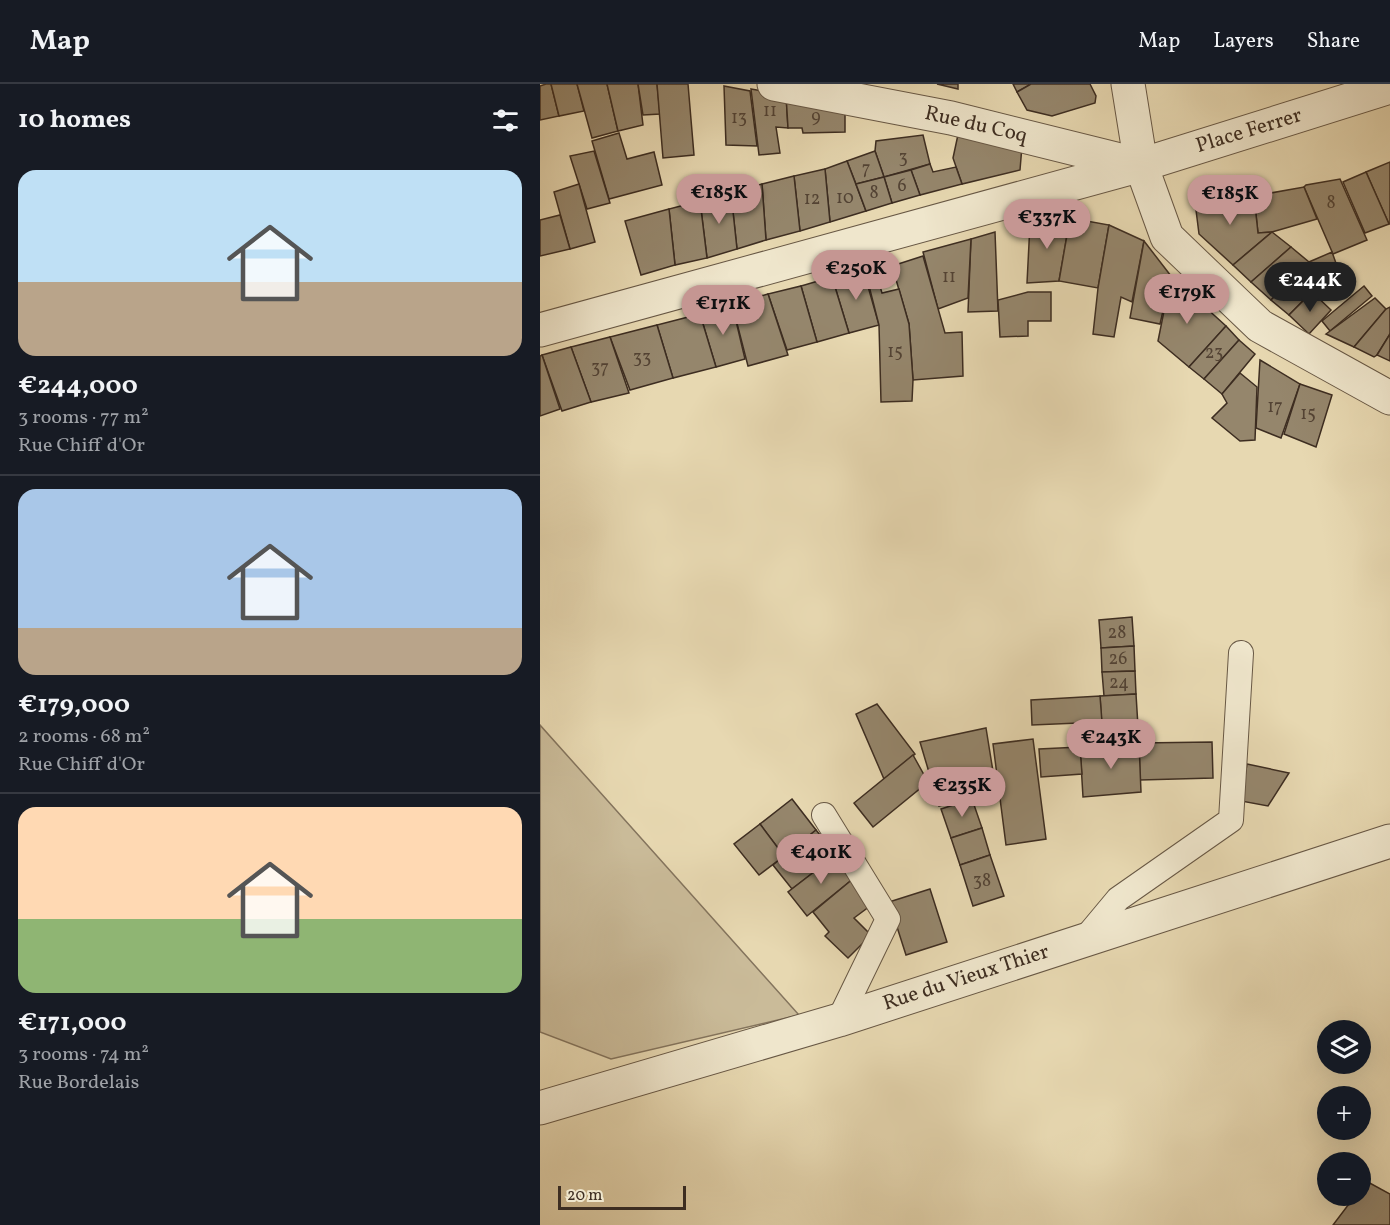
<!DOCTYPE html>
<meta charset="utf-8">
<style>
:root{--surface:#171b24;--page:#242831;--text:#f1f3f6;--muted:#9ea1a6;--line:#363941;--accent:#c59692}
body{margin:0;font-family:Vollkorn,serif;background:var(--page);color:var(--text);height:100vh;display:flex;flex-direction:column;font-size:22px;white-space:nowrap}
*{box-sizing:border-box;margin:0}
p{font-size:20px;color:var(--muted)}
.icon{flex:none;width:33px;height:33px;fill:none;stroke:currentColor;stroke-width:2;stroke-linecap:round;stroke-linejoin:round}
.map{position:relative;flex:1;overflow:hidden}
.sheet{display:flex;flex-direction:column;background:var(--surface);width:540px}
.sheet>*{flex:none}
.controls{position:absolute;left:777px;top:936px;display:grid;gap:12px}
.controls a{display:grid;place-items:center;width:54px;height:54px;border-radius:50%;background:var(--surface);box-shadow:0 6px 24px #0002;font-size:30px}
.scale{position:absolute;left:18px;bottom:15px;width:128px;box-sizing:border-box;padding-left:6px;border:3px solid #3d2d21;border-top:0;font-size:16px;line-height:21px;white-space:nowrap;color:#3d2d21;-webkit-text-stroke:4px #efe6cc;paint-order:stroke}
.price{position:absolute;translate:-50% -51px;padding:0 14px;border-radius:21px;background:var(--accent);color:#111;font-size:20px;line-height:39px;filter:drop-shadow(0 2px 3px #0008)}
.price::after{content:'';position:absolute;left:50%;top:36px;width:18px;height:14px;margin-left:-9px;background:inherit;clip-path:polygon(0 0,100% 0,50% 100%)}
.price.active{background:#222;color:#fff}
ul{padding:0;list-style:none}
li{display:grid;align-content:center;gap:12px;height:318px;padding:0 18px}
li+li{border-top:2px solid var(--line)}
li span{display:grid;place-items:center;height:186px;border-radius:18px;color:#555}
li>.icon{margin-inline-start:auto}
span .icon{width:108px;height:108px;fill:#fffc;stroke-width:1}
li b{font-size:26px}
h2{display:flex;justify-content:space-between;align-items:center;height:72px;padding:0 18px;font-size:26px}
header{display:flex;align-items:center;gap:36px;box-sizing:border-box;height:84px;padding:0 30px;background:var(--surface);border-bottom:2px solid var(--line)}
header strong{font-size:28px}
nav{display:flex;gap:33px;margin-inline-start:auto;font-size:21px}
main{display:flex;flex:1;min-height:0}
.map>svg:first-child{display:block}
.green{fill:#cabb99;stroke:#84745d;stroke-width:1.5}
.building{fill:#95866c;stroke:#3d2d21;stroke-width:1.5}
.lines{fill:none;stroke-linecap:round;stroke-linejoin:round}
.service-casing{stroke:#685845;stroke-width:26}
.minor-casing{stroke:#685845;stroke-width:35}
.service{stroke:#efe6cc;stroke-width:24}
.minor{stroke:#efe6cc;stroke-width:33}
.labels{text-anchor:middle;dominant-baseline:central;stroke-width:4.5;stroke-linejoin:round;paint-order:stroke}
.number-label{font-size:18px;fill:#534334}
.street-label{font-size:21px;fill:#3d2d21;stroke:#efe6cc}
</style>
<header>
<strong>Map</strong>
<nav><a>Map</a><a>Layers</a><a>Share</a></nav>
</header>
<main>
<section class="sheet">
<h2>10 homes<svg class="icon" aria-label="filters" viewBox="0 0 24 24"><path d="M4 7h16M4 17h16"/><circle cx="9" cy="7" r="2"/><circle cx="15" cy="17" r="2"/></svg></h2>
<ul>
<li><span style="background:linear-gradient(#bfe0f5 60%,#b9a48a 0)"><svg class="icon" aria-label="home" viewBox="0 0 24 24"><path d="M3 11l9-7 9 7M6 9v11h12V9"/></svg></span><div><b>€244,000</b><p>3 rooms · 77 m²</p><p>Rue Chiff d'Or</p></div></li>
<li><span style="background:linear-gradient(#a9c7e8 75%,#b9a48a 0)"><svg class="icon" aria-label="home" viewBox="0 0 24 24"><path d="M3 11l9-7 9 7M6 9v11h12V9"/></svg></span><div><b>€179,000</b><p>2 rooms · 68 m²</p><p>Rue Chiff d'Or</p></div></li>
<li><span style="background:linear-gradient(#ffd9b3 60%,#8fb573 0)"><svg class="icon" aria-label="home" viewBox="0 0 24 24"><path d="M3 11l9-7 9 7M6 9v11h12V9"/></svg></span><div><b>€171,000</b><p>3 rooms · 74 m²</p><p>Rue Bordelais</p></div></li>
</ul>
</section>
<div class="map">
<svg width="850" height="1141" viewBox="0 0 850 1141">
<rect width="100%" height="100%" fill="#e7d8b1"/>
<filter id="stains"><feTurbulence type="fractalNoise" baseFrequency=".00333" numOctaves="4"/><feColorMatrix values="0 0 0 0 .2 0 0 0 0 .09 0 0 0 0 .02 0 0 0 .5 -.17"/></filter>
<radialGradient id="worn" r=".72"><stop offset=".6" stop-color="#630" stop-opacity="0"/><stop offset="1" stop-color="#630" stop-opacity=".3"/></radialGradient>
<polygon class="green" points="0,641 259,931 71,975 0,948"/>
<g class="building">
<polygon points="6,0 11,0 19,32 0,36 0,2"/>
<polygon points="11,0 37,0 44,27 19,32"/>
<polygon points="37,0 67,0 78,47 52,54"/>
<polygon points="67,0 98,0 103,41 78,47"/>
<polygon points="98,0 117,0 120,30 103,31"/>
<polygon points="117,0 148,0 154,71 123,74"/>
<polygon points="397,0 418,0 418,5"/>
<polygon points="473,0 491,0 477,8"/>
<polygon points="491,0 550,0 556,12 555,19 512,32 487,26 477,8"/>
<polygon points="184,2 210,7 217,62 186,61"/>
<polygon points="211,5 246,11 248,44 236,43 240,69 219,71"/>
<polygon points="246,11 305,21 305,48 263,49 262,44 248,44"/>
<polygon points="419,46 482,62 480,86 422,100 413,74"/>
<polygon points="79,49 87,75 114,68 122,101 69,115 52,57"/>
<polygon points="383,51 390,80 344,93 335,67 336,57"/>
<polygon points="54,67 70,119 47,125 30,72"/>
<polygon points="335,67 344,93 316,100 307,77"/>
<polygon points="307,77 326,127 290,138 285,85"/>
<polygon points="850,78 850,139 849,140 826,88"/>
<polygon points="390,80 393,88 416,83 422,100 380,111 371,86"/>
<polygon points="285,85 290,138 260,147 254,92"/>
<polygon points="371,86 380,111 352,119 344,93"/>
<polygon points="826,88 849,140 825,149 803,98"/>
<polygon points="254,92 260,147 226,156 222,100"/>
<polygon points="344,93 352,119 326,127 316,100"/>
<polygon points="800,95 827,156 793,170 764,103 766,101"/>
<polygon points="39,100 55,158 30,165 14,108"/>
<polygon points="222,100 226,156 197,165 191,109"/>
<polygon points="764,103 777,135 732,148 718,149 714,112"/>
<polygon points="191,109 197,165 167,174 160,117"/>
<polygon points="714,112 718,149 732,148 693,181 659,150 655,118"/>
<polygon points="160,117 167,174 135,181 129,125"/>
<polygon points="129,125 135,181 101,191 85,137"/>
<polygon points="20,131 30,165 0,172 0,136"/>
<polygon points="530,134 519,197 487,199 490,140"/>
<polygon points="530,134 569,141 558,204 519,197"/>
<polygon points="569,141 604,157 592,218 581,213 574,253 553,250 558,204"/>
<polygon points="455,148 458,227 428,228 431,155"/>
<polygon points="732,148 751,163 711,198 693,181"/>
<polygon points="431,155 428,214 398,225 383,168"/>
<polygon points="604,157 631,192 620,240 590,234"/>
<polygon points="751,163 769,178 731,216 711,198"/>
<polygon points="792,168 797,182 749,231 731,216 769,178"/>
<polygon points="383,172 405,249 422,248 423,292 373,296 369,240 352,182"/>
<polygon points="323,185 339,241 309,249 292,193"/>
<polygon points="337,192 342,209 359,205 369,240 373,296 372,317 341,318 339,241 327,194"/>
<polygon points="631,192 686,242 649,283 618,257"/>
<polygon points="292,193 309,249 277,258 261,202"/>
<polygon points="261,202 277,258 247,266 228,210"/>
<polygon points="824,202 832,212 790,247 782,237"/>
<polygon points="488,208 511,208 511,237 488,237 488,252 460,253 458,216"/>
<polygon points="772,208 791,226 769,250 749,231"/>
<polygon points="228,210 248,271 208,282 192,220"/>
<polygon points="835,214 846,225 814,263 786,250"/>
<polygon points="192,220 205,275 176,283 160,230"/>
<polygon points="850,223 850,250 837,271 834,273 814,263 846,225"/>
<polygon points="160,230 176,283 133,294 117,241"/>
<polygon points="117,241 133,294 90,306 70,253"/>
<polygon points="686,242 699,256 664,295 649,283"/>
<polygon points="850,250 850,277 837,271"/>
<polygon points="70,253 89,309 51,318 31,263"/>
<polygon points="699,256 715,270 682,310 664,295"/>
<polygon points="31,263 51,318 22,327 2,271"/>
<polygon points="2,271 20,325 0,332 0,272"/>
<polygon points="720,276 760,300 741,354 716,344"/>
<polygon points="700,289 717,303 715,356 700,357 672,334 687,319 682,310"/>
<polygon points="760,300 792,311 776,363 744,350"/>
<polygon points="592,533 594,562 561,564 559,536"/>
<polygon points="594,562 595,587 562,588 561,564"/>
<polygon points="595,587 596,610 564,612 562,588"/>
<polygon points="596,610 599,659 563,662 560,612"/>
<polygon points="560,612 562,638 492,641 491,616"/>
<polygon points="337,620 375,670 344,695 316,630"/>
<polygon points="446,644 456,706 399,722 380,658"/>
<polygon points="493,655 506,755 466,761 453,660"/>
<polygon points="672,658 673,694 600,696 599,659"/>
<polygon points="599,659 601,708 543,713 540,663"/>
<polygon points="540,663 542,690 501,693 499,665"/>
<polygon points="373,671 388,698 333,743 314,719"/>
<polygon points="707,680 749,689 728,722 701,717"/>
<polygon points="252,715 276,746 244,772 220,740"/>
<polygon points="432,715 442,744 411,754 401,725"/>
<polygon points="220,740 244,772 219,791 194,760"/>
<polygon points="442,744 450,771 420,781 411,754"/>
<polygon points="276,746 296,771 252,805 233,781"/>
<polygon points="296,771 314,794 267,832 248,808"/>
<polygon points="450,771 464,812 433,822 420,781"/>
<polygon points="314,794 334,819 314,834 331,851 308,874 285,852 289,848 273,828"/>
<polygon points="390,805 407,858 366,871 349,818"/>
<polygon points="826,1097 850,1110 850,1141 793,1141 815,1112 820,1112 820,1105"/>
</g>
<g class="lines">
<defs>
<g id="service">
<polyline points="284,731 348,835 299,936"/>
<polyline points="543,857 578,815 691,736 701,569"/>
</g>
<g id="minor">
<polyline points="234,0 411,34 600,81"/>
<polyline points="588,0 601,81 627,153 720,242 850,314"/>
<polyline points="0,246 601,81 850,3"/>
<polyline points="0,1024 299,936 850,757"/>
</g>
</defs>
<use href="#service" class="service-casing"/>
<use href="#minor" class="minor-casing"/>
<use href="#service" class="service"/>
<use href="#minor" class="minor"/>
</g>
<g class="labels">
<g class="number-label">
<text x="230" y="27">11</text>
<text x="276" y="33">9</text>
<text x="199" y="34">13</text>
<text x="363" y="74">3</text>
<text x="326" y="85">7</text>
<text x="362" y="102">6</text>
<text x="334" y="109">8</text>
<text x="305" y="114">10</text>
<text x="272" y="115">12</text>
<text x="791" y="119">8</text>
<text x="409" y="193">11</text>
<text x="355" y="268">15</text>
<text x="674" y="269">23</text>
<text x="102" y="274">33</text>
<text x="60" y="284">37</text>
<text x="735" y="323">17</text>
<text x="768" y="330">15</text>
<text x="577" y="549">28</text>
<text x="578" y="575">26</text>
<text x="579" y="599">24</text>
<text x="442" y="797">38</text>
</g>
<g class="street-label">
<text transform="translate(436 41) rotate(13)">Rue du Coq</text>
<text transform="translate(709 47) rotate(-17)">Place Ferrer</text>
<text transform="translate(426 894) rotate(-18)">Rue du Vieux Thier</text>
</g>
</g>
<rect width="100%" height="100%" filter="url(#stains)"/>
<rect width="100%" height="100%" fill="url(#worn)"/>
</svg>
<div class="controls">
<a><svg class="icon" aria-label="layers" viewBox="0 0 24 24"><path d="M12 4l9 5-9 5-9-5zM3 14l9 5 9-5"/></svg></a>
<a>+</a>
<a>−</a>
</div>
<div class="scale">20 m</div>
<b class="price" style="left:179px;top:141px">€185K</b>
<b class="price" style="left:690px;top:142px">€185K</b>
<b class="price" style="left:507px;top:166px">€337K</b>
<b class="price" style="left:316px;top:217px">€250K</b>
<b class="price active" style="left:770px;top:229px">€244K</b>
<b class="price" style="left:647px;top:241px">€179K</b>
<b class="price" style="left:183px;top:252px">€171K</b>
<b class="price" style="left:571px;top:686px">€243K</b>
<b class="price" style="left:422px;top:734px">€235K</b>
<b class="price" style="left:281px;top:801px">€401K</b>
</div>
</main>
